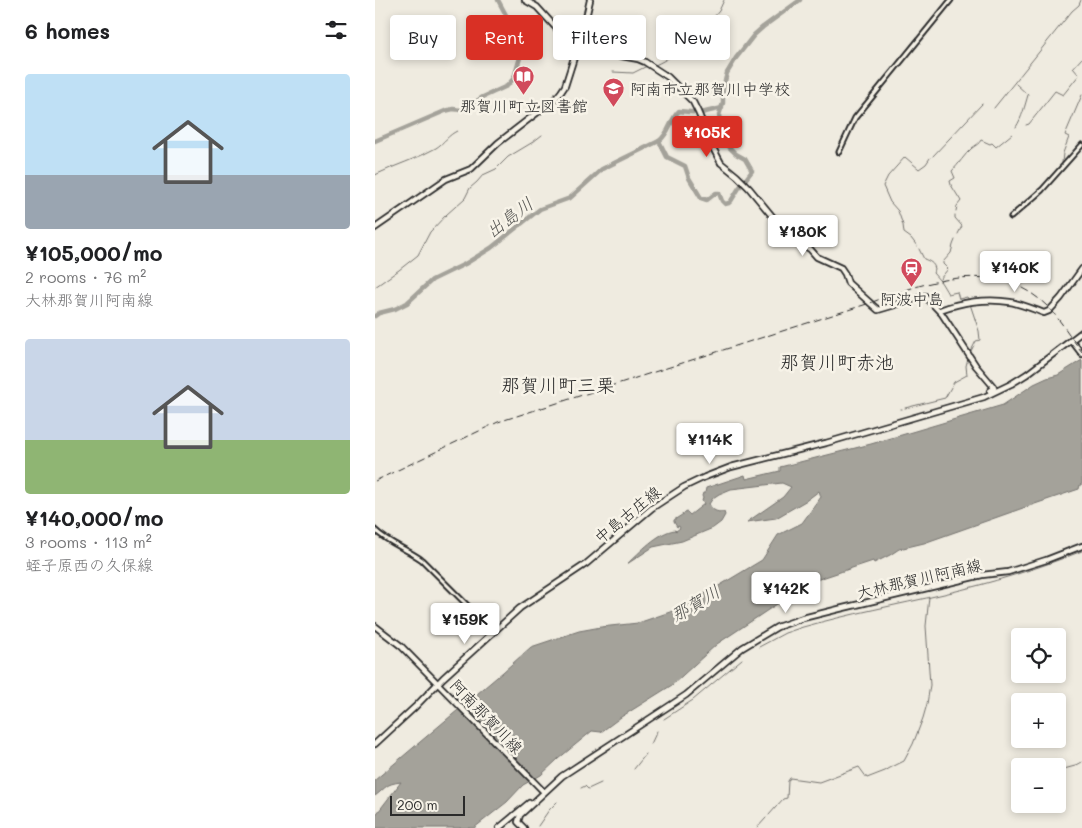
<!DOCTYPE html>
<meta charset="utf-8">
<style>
:root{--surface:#fff;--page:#f2f2f2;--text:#202124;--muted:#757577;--accent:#d93025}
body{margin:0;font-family:Mali,"Klee One",sans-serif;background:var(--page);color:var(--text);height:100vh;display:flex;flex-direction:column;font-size:19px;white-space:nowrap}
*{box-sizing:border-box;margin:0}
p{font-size:16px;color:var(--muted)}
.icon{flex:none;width:28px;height:28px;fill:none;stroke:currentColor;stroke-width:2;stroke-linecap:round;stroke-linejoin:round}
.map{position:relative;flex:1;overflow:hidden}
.details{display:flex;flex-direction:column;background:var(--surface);width:375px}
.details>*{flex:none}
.guide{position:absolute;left:15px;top:15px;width:475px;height:45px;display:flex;gap:10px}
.controls{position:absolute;left:636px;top:628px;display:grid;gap:10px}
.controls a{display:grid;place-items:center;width:55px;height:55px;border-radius:5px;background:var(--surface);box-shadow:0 2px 8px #0003;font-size:25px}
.scale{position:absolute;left:15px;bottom:12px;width:75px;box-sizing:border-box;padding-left:5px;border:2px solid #2b2b2b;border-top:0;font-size:14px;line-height:18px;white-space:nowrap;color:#2b2b2b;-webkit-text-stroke:4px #f7f3e8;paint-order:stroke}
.price{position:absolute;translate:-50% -42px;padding:0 11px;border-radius:5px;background:#fff;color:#222;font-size:16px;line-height:32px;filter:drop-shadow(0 1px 2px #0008)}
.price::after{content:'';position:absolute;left:50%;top:30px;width:15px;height:11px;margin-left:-8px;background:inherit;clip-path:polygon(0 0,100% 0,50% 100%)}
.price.selected{background:var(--accent);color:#fff}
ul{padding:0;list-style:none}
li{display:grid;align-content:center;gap:10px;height:265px;padding:0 25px}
li span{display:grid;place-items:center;height:155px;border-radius:5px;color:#555}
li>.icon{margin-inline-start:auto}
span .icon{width:90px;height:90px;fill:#fffc;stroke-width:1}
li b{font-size:21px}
h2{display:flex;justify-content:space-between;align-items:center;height:60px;padding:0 25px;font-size:21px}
.pill{padding:0 18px;border-radius:5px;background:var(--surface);box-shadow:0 2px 8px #0003;font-size:18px;line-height:45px}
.pill.selected{background:var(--accent);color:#fff}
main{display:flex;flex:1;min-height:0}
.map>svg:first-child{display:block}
.water{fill:#a4a29a;stroke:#74726e}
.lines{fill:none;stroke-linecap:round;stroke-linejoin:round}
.stream{stroke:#74726e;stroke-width:1}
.river{stroke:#a4a29a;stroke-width:4.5}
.minor-casing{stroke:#2b2b2b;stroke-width:7}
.major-casing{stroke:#2b2b2b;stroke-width:8}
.minor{stroke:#f7f3e8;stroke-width:3}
.major{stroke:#f7f3e8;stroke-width:4.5}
.rail{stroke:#2b2b2b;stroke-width:1;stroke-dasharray:8 4;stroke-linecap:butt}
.labels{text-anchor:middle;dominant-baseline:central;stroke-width:5;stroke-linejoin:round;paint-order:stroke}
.poi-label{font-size:16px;fill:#2b2b2b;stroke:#f7f3e8}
.street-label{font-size:16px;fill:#2b2b2b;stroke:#f7f3e8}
.water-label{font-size:18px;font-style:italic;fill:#555552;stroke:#f7f3e8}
.quarter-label{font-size:19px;fill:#2b2b2b;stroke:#f7f3e8}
</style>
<main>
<section class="details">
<h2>6 homes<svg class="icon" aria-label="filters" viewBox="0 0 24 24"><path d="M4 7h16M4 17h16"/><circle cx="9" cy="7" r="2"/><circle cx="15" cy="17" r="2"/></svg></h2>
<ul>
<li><span style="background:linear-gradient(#bfe0f5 65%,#9aa5b1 0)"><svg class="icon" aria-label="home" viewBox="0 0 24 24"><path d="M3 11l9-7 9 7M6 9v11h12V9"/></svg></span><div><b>¥105,000/mo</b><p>2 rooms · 76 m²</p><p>大林那賀川阿南線</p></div></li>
<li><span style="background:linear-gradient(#c9d6e8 65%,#8fb573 0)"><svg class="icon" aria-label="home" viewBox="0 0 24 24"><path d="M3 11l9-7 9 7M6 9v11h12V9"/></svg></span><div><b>¥140,000/mo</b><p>3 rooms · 113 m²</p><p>蛭子原西の久保線</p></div></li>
</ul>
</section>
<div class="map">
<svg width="707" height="828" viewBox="0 0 707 828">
<rect width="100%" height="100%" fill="#efebe0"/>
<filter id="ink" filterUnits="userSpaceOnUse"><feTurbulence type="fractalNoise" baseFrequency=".02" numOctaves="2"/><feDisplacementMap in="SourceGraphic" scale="10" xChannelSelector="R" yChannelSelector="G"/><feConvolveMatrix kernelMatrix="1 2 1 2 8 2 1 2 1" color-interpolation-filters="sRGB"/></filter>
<g filter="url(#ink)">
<path class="water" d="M707 360V484L705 485 704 489 648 508 549 543 524 549 515 555 499 563 498 561 435 582 342 644 297 685 246 717 226 732 217 731 183 759 166 775 148 785 132 802 99 828H0V816L26 782C10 784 12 787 0 796V780L128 672 156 647 204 631 226 627 263 623 295 612 342 587 387 560 403 535 427 523 446 497 444 491 432 500 401 518 372 522 408 497 416 487 407 483 356 489 344 494 338 498 334 504C338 511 341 512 349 512L350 515 346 522 338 528 307 541 278 547 252 564C265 552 283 532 300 530L301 531 305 528 304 526 302 527 299 522V520L310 513 312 512 315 515 329 504 327 501 328 498 327 496 328 493H330L331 488 370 475 371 479 405 471V467L496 444 628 405 659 384 672 378 683 375Z"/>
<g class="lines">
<g class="stream">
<polyline points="339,17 344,11 349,0"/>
<polyline points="311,44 320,40 331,28 336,20"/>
<path d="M280 65C292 60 299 54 309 46"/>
<polyline points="238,72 258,73 270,67 274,66"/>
<path d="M641 84 653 95C650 105 647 118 641 127"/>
<polyline points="619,108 697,11 704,5 706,0"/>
<polyline points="651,125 654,124 680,91 688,95 704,75 698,68 707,58"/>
<polyline points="558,156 607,104"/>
<polyline points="687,163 688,153 694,137 690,135 707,95"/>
<path d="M0 175C20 165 42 159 61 148 69 143 73 135 82 131"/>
<path d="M581 211 582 206 586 201 576 185 575 181 580 178 577 171C584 164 589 155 597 148 601 145 604 144 606 140L615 144 617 143 621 147 637 134"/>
<polyline points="580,215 580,218 587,226 583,234"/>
<polyline points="542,246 536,238 529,233 528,225 523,211 515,202 508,186 513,176 530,157 544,169 551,164 555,158"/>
<path d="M544 249 549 259C554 261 559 263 560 269L558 273C560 276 563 278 565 281 568 285 570 289 573 294L582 292 584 299 592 297 594 300"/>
<polyline points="565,279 573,269 568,264 568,262 576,253 578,245 580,240"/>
<polyline points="0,287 24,270 43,255 55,232 71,215 90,198 95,188 102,182 108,175 121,169 133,157 158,142 167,135"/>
<polyline points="595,304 604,331 605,340 601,341 595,353"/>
<polyline points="530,408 570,398 579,382 592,375 591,366 593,358"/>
<polyline points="526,409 527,409"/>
<path d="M384 647 410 633 428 627C474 614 522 605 569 594 616 583 662 569 707 551"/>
<polyline points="289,719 318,700 367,659"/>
<polyline points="276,744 282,731"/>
<polyline points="259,769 271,754"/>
<polyline points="689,769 700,766 707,762"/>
<polyline points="206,788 210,786 213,789 226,783"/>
<polyline points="394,815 408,799 412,798 413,781 415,778 444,782 484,767 492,778 510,771 515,768 529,761 538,744 548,718 552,704 555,685 551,626 554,597"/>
<polyline points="163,826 174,810 182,802"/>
<polyline points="382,828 391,818"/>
</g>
<g class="river">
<polyline points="0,141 70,111 78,109 86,110 91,108 108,97 132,86 139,78 146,54 146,48 131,15 123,0"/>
<polyline points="284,141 292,157 310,166 314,178 326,198 332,200 341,193 344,193 347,201 350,204 354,203 356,201 364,188 377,171 370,159 361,154 355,148 348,137 346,131 344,115 348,103 348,89 352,73 361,58 379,35 388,27 425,0"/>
<path d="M0 316 4 313 20 309 32 303 57 280 90 264 116 248 165 209 195 198 227 169 284 141C295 133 295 119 304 111L326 113 347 108"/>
</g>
<defs>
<g id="minor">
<polyline points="464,152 480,118 576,0"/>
<polyline points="636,217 667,190 707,145"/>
<path d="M0 530C13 543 32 549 47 560L116 629"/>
</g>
<g id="major">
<polyline points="150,0 162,7 182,29 191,36 227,51 241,55 263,59 270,62 293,77 318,102 323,112 338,148 346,163 362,176 374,188 416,239 435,249 442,257 466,268 470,274 473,283 503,310 550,296 567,314 601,366 618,386 619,388 615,391"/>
<polyline points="0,228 71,179 96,169 123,143 181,98 186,92 190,86 209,26 215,0"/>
<path d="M565 310C586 302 612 298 635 302 646 304 658 309 669 313L674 311 686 298 707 269"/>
<polyline points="697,341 707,354"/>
<polyline points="0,626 26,646 169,792"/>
<polyline points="0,744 40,707 68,678 145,608 211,564 277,508 309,487 330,477 356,467 451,443 609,397 636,384 652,374 707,332"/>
<polyline points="124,828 154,803"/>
<polyline points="149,828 143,822 145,815 187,776 311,695 367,648 402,627 428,618 464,609 607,575 633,572 671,560 707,546"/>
</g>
</defs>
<use href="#minor" class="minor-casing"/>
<use href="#major" class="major-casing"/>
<use href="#minor" class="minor"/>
<use href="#major" class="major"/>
<path class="rail" d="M0 481 123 422 495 303C551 281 622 257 672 306 686 320 695 337 707 352"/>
</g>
</g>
<defs>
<symbol id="library-pin" viewBox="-11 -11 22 30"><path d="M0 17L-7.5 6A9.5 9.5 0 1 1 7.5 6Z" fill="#d1495b" stroke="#f7f3e8"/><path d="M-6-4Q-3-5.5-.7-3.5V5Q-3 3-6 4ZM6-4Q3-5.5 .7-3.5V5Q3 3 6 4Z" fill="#fff"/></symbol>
<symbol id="school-pin" viewBox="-11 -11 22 30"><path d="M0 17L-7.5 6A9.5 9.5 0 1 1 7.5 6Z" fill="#d1495b" stroke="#f7f3e8"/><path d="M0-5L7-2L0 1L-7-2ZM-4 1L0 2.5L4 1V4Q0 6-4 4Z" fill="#fff"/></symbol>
<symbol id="station-pin" viewBox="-11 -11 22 30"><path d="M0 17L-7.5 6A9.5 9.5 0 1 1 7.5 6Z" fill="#d1495b" stroke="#f7f3e8"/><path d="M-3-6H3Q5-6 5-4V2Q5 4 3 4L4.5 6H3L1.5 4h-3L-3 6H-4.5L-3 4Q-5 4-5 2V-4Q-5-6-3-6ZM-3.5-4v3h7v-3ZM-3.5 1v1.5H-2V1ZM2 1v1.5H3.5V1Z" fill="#fff"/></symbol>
</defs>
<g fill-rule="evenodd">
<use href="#library-pin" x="136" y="64" width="25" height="34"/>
<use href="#school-pin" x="226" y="76" width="25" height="34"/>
<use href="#station-pin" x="524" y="256" width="25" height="34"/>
</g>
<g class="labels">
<g class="poi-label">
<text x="255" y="88" text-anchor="start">阿南市立那賀川中学校</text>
<text x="149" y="105">那賀川町立図書館</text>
<text x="537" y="298">阿波中島</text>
</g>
<g class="street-label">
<text transform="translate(252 514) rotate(-39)">中島古庄線</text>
<text transform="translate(544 578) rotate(-13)">大林那賀川阿南線</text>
<text transform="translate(112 716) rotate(46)">阿南那賀川線</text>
</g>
<g class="water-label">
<text transform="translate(134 217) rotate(-37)">出島川</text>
<text transform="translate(320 603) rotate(-31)">那賀川</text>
</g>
<g class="quarter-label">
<text x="462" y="361">那賀川町赤池</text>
<text x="183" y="384">那賀川町三栗</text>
</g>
</g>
</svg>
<div class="controls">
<a><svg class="icon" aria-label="locate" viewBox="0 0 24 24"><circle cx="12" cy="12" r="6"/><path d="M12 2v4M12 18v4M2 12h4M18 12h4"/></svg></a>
<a>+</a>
<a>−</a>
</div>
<div class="scale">200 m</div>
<b class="price selected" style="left:332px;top:158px">¥105K</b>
<b class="price" style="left:428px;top:257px">¥180K</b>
<b class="price" style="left:640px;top:293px">¥140K</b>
<b class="price" style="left:335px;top:465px">¥114K</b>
<b class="price" style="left:411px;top:614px">¥142K</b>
<b class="price" style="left:90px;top:645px">¥159K</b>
<div class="guide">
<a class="pill">Buy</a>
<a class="pill selected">Rent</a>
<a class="pill">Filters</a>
<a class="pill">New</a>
</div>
</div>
</main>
